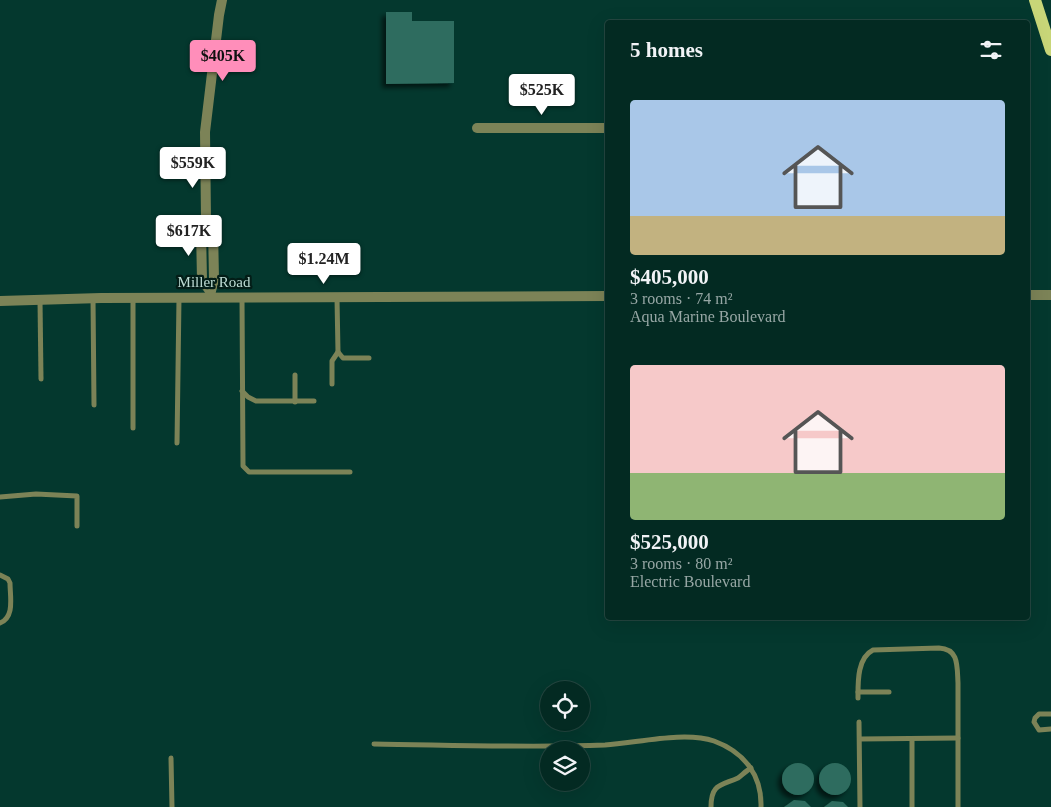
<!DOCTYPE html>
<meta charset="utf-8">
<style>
:root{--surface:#032a22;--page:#11362f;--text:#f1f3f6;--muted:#97a7a5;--line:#244640;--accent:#ff8eba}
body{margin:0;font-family:Georgia,serif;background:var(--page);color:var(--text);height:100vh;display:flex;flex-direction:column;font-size:19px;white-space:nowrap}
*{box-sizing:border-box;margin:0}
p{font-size:16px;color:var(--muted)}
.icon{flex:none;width:28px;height:28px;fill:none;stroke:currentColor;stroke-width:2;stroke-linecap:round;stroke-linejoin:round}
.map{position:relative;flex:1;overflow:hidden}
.sheet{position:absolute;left:605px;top:20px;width:425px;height:600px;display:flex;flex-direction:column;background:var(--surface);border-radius:5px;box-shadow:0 5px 20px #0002,0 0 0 1px var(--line)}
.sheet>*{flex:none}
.controls{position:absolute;left:540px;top:681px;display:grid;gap:10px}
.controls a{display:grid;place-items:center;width:50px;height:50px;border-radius:50%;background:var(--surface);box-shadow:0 5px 20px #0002,0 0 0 1px var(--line);font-size:25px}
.price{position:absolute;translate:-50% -42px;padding:0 11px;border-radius:5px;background:#fff;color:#222;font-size:16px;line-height:32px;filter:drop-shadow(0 1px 2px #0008)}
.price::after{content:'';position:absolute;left:50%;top:30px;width:15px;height:11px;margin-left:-8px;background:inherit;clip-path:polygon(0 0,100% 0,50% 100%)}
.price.on{background:var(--accent);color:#111}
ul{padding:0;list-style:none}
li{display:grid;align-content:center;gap:10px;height:265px;padding:0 25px}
li span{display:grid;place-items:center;height:155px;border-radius:5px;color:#555}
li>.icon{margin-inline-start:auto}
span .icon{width:90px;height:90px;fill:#fffc;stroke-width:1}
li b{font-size:21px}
h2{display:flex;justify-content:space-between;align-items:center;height:60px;padding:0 25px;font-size:21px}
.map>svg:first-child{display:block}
.building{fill:#2e6c5e;filter:url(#shadow)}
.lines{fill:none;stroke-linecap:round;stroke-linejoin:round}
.service{stroke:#7c8357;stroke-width:5}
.minor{stroke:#7c8357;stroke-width:10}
.tertiary{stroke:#7c8357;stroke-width:10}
.primary{stroke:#c8d678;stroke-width:12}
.labels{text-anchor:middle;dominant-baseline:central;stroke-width:4.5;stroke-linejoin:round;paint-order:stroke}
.street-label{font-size:15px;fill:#bedcd4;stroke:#031d17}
</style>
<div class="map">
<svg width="1051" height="807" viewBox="0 0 1051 807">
<defs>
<filter id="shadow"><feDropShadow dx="-4" dy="4" stdDeviation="2.5" flood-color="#0009"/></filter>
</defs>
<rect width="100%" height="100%" fill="#04382e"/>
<g class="building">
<polygon points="386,12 412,12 412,21 454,21 454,83 386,84"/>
<circle cx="798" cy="779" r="16"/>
<circle cx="835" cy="779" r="16"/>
<polygon points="794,800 805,801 811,807 784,807"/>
<polygon points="832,801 843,802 848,807 824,807"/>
</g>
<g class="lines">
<g class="service">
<polyline points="93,298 94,405"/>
<polyline points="242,298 243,466 249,472 350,472"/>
<polyline points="337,298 338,352 343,358 369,358"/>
<polyline points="40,300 41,379"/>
<polyline points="295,375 295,402"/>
<polyline points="332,384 332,361 338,352"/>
<polyline points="242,391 248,397 256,401 314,401"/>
<polyline points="133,428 133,298"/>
<polyline points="177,443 179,298"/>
<polyline points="0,497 36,494 77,496 77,526"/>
<path d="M0 575 8 579 10 583C10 597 15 617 0 623"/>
<polyline points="858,692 889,692"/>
<path d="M858 698C858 683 857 658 873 650L939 648C959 649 957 666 958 683V807"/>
<polyline points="1051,714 1039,714 1035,718 1034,722 1039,730 1051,729"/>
<polyline points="859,722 860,807"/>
<polyline points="860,739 958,738"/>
<path d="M374 744C451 745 528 748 605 745 637 743 684 731 714 741 744 752 762 775 761 807"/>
<polyline points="171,758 172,807"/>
<path d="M711 807C711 784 720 786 738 778 742 775 746 771 751 768"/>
<polyline points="912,807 912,739"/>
</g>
<g class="minor">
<polyline points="477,128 608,128"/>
<polyline points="206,219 213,228 214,279 210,295"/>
<polyline points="210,291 202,280 201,230 206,219 205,132 219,15 222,0"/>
</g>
<g class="tertiary">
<polyline points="1028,295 1051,295"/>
<polyline points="0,301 101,298 608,296"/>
</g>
<polyline class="primary" points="1035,0 1051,50"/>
</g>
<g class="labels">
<g class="street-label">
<text x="214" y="282">Miller Road</text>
</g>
</g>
</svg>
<div class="controls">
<a><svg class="icon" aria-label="locate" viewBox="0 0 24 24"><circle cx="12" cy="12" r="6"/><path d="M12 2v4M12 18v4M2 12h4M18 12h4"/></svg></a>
<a><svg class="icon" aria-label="layers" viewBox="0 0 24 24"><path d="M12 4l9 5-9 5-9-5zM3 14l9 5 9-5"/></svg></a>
</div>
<b class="price on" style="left:223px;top:82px">$405K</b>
<b class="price" style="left:542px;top:116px">$525K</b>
<b class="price" style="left:193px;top:189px">$559K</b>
<b class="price" style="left:189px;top:257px">$617K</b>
<b class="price" style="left:324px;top:285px">$1.24M</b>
<section class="sheet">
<h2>5 homes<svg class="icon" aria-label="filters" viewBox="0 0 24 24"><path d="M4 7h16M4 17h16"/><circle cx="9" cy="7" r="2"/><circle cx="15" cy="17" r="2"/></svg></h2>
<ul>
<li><span style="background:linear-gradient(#a9c7e8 75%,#c2b280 0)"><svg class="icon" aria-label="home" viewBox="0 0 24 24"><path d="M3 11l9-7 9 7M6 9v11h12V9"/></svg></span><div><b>$405,000</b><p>3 rooms · 74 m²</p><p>Aqua Marine Boulevard</p></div></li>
<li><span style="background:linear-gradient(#f6c9c9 70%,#8fb573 0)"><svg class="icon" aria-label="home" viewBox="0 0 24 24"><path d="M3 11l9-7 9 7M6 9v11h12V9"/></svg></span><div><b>$525,000</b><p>3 rooms · 80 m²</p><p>Electric Boulevard</p></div></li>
</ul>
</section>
</div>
